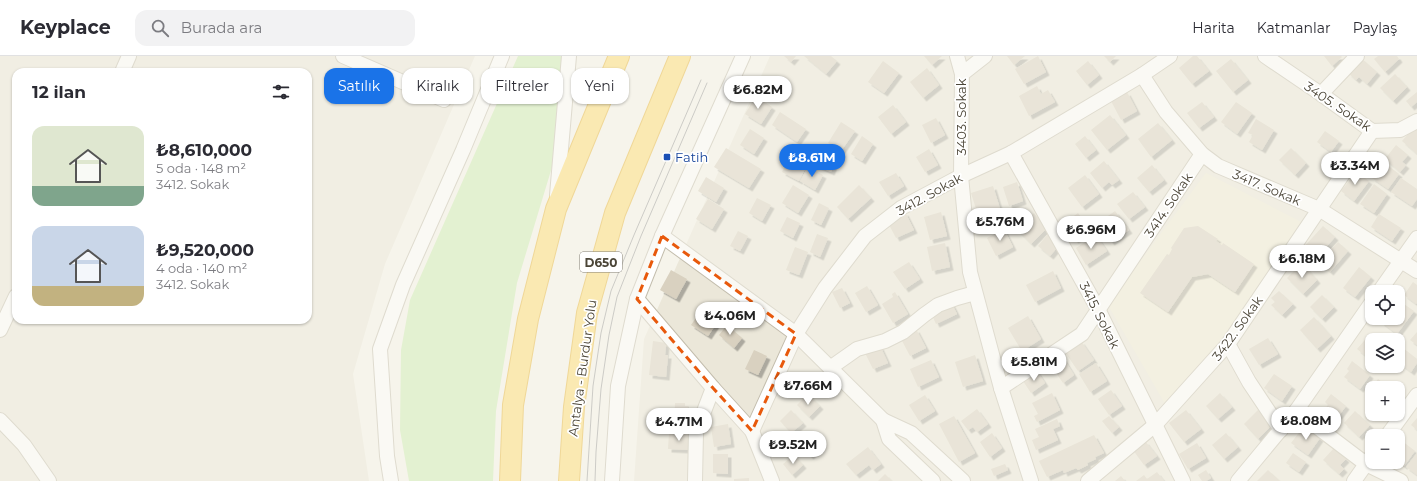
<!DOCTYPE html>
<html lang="tr">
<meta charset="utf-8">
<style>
:root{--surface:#fff;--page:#f2f2f3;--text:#2b2b33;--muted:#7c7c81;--line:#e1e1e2;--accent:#1a73e8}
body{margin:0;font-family:Montserrat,sans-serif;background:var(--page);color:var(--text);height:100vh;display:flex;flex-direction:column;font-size:15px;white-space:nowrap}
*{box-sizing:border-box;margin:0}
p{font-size:13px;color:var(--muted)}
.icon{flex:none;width:22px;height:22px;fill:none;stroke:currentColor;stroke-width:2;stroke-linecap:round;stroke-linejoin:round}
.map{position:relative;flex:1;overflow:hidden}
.side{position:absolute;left:12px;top:12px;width:300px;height:256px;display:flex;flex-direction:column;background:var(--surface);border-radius:12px;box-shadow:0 1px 3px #0004}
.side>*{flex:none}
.top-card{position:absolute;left:324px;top:12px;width:380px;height:36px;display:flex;gap:8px}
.buttons{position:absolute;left:1365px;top:229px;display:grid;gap:8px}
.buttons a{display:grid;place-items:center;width:40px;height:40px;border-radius:8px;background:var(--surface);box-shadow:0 1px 3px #0004;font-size:20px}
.price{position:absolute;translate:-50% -34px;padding:0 9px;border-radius:14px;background:#fff;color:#222;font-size:13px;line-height:26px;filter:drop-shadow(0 1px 2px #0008)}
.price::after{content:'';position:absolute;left:50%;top:24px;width:12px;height:9px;margin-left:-6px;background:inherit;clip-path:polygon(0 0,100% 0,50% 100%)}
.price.on{background:var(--accent);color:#fff}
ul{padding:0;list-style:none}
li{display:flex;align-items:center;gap:12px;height:100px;padding:0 20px}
li span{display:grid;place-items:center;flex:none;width:112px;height:80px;border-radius:12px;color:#555}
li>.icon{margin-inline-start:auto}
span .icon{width:48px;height:48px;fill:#fffc;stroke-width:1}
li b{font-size:17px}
h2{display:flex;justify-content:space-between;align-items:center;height:48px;padding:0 20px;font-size:17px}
.chip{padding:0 14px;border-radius:12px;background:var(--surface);box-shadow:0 1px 3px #0004;font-size:14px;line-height:36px}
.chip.on{background:var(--accent);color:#fff}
header{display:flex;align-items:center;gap:24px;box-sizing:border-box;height:56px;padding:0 20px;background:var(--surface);border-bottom:1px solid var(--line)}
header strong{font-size:19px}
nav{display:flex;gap:22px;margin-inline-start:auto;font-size:14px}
.search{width:280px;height:36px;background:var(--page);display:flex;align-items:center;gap:10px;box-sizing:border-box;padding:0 14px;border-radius:12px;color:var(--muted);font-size:15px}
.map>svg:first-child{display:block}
.residential{fill:#ebe7d9;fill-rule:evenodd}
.education{fill:#f0ebd4}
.green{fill:#cdedb2}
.building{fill:#d9d1c0;filter:url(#shadow)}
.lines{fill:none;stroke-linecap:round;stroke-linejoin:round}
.minor-casing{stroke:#c3bdad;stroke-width:16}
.highway-casing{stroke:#e8b533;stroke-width:22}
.minor{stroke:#fff;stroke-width:14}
.highway{stroke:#ffdb6e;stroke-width:20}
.tram{stroke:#9a9a9a;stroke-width:1}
.marked{fill:none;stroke:#e8590c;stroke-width:3;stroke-dasharray:8 5;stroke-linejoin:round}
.transit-dot{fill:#1a4fb4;stroke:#fff;stroke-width:1.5}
.labels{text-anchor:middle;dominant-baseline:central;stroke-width:3.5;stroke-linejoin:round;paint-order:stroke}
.shield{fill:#fff;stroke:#827e74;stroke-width:1}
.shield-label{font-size:12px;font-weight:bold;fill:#4c4638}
.street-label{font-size:13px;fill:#4c4638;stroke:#fff}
.transit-label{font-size:13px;fill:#164399;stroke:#fff;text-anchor:start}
</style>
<header>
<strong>Keyplace</strong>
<div class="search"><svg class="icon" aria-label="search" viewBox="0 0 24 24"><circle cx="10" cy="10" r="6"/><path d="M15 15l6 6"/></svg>Burada ara</div>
<nav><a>Harita</a><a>Katmanlar</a><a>Paylaş</a></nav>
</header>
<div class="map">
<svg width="1417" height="425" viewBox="0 0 1417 425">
<defs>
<filter id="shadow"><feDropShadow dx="3.5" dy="3.5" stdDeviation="0" flood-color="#0004"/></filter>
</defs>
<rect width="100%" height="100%" fill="#f6f4eb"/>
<g class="residential">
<path d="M0 0H475L385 208 353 318 369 425H0ZM16 16H308V264H16Z"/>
<path d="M770 0H1417V425H634L644 283ZM1372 236H1398V262H1372ZM1372 284H1398V310H1372ZM1372 332H1398V358H1372ZM1372 380H1398V406H1372Z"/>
</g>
<polygon class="education" points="1206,117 1303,167 1226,280 1167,351 1108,249"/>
<polygon class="green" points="518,0 563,0 559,88 517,227 496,355 493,425 409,425 400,374 401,294 410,244"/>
<g class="building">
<polygon points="784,0 796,0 791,6"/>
<polygon points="804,0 831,0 837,5 826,18"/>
<polygon points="924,0 942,0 932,9"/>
<polygon points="1007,0 1025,0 1014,9"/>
<polygon points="1038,0 1046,16 1024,28 1015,13"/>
<polygon points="1104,0 1116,0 1110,6"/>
<polygon points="1193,0 1197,0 1209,15 1192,28 1179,12"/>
<polygon points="1324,0 1341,0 1342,1 1332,10"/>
<polygon points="1378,0 1397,0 1399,3 1385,16 1374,3"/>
<polygon points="1361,2 1377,16 1367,28 1359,21 1356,24 1348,17"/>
<polygon points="1231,3 1248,24 1233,36 1216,15"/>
<polygon points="883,5 899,17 884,37 868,26"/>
<polygon points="1088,5 1099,19 1087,29 1076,15"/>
<polygon points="927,12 939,29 923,42 910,26"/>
<polygon points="1395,18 1407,31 1393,45 1380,32"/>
<polygon points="1037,30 1041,38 1048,34 1055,46 1029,60 1019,40"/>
<polygon points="1127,36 1137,55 1121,64 1111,45"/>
<polygon points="1417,36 1417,46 1411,51 1406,45"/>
<polygon points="756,40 772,51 761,68 745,58"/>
<polygon points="1202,46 1214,61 1199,72 1187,57"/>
<polygon points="1236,46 1252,57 1237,78 1221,66"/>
<polygon points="893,49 906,66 891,78 878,61"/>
<polygon points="780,56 806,73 797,86 772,69"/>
<polygon points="1110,59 1126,79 1107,94 1091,74"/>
<polygon points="936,62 945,79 931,87 922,69"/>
<polygon points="1256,63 1274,74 1262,94 1249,86 1253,79 1248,77"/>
<polygon points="841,66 855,75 841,95 828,87"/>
<polygon points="1158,67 1172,84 1151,101 1138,83"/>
<polygon points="1417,68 1417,98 1402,85"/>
<polygon points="750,73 764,82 754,98 740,89"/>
<polygon points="1325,75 1339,85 1331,96 1317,86"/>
<polygon points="862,80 873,88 862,105 851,98"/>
<polygon points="1085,80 1096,94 1086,102 1075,88"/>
<polygon points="1396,89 1408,99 1402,106 1406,109 1400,116 1385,103"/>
<polygon points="726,92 761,113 749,132 714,111"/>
<polygon points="1291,92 1306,107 1295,119 1279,104"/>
<polygon points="822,93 838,100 831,116 815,109"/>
<polygon points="929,93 938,109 925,116 916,101"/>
<polygon points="789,102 806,111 799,125 782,116"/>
<polygon points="1104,105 1119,124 1112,129 1109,126 1102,132 1090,117"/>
<polygon points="1383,106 1399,118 1388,133 1372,122"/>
<polygon points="1152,109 1164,124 1149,136 1137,122"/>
<polygon points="808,111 823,119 815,134 800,125"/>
<polygon points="1356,116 1369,125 1354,145 1341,135"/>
<polygon points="896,117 904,130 888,140 879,126"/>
<polygon points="1085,119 1099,138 1082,151 1068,132"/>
<polygon points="706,121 724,132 716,146 698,135"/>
<polygon points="1401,122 1417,133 1417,143 1412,150 1391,136"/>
<polygon points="1017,126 1023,145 1009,150 1003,131"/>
<polygon points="1374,128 1387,138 1374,157 1360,148"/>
<polygon points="793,129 809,139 798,157 782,147"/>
<polygon points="859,129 871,142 848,163 837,151"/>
<polygon points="993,130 1001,156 979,162 971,137"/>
<polygon points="1133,136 1145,151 1129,163 1117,148"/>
<polygon points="757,142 771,149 762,165 749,157"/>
<polygon points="708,143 724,153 712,173 696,163"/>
<polygon points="819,147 829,152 821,169 811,164"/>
<polygon points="1115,155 1129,174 1111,186 1098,167"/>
<polygon points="905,156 914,174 896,182 887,165"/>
<polygon points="941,156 947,180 930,184 924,161"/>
<polygon points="1034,157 1047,172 1031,188 1017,174"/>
<polygon points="1078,157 1090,173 1075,184 1063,168"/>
<polygon points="1379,158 1401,172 1392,185 1371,171"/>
<polygon points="787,161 800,167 793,182 780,175"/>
<polygon points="1198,170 1218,183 1216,185 1222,189 1223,187 1254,208 1235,236 1208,218 1192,221 1168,256 1140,237 1167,198 1169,199 1172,193 1171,192 1184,172"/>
<polygon points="1323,170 1335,181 1314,205 1302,193"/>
<polygon points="1004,173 1013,191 996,200 987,182"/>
<polygon points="738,175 748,180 740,195 730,190"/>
<polygon points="817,178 828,182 820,201 810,196"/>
<polygon points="1048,178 1060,188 1050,200 1038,190"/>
<polygon points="1096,179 1107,195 1086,209 1076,192"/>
<polygon points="1338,186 1348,195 1330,216 1319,206"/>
<polygon points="945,187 950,211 932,215 927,191"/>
<polygon points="795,191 808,196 799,219 786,214"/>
<polygon points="909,206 920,223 905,233 893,216"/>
<polygon points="1302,207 1317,224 1303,238 1287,222"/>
<polygon points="1359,211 1371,221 1355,241 1343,232"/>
<polygon points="671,214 687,223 676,243 660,234"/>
<polygon points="1053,215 1061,232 1035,246 1026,229"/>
<polygon points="1413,226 1417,229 1417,247 1416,248 1404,239"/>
<polygon points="867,230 878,249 866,256 855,237"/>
<polygon points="842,232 850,247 840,252 832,236"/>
<polygon points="1279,235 1293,248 1282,259 1271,249 1275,246 1271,242"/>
<polygon points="895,236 908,258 893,267 882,248 893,241 892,238"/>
<polygon points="1322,239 1334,251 1322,263 1310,251"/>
<polygon points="1398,244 1414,255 1397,278 1381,266 1384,262 1398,262"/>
<polygon points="951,246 957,258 936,268 931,257"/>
<polygon points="703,252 720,262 708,280 691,269"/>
<polygon points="1028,260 1041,283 1027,292 1029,295 1017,302 1013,295 1020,292 1008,272"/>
<polygon points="1314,261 1331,280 1317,293 1300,274"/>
<polygon points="727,269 742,282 734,292 719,279"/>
<polygon points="916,273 926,292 910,300 900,281"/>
<polygon points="1417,276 1417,289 1410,284"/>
<polygon points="1370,278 1378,284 1372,284 1372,305 1357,293"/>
<polygon points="1268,282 1278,298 1259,309 1249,293"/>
<polygon points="653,285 666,287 665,299 668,299 666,321 649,319"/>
<polygon points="1081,285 1094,304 1078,315 1065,296"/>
<polygon points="880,290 888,307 873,313 865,297"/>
<polygon points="1403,292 1417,303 1417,307 1411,316 1398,306 1398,298"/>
<polygon points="754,294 767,300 758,319 745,313"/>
<polygon points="975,299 983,325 963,331 955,306"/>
<polygon points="1062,300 1074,319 1063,327 1050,308"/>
<polygon points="931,304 939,321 918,331 910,313"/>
<polygon points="1352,305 1370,319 1360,333 1344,321 1349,315 1347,313"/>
<polygon points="1096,307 1107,325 1090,336 1079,318"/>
<polygon points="1037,315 1045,327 1031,337 1023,325"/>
<polygon points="1274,318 1292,330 1282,345 1264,332"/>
<polygon points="1378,323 1390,332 1372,332 1372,338 1369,335"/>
<polygon points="1111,334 1122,350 1109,359 1098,343"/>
<polygon points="1052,337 1060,354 1037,366 1034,360 1038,358 1032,347"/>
<polygon points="1220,337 1232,351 1218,363 1206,350"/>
<polygon points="808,338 820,350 809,361 797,349"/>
<polygon points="1331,338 1346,350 1335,365 1323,355 1328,349 1325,346"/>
<polygon points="925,339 935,355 919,365 909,349"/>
<polygon points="675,347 685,347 685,350 688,350 687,366 674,366"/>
<polygon points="977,353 988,368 977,376 973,371 968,374 961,365"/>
<polygon points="791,354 803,367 791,377 780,365"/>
<polygon points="1186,354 1201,373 1184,386 1169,367"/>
<polygon points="1258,354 1272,369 1258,383 1244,368"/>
<polygon points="1355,355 1370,369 1359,381 1344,367"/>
<polygon points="954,360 975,397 959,406 939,368"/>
<polygon points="1109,360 1119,371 1112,377 1102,365"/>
<polygon points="1417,362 1417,374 1411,369"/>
<polygon points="1057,363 1060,370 1053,373 1058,384 1036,394 1032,384 1039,381 1035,373"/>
<polygon points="728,368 731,388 714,391 711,371"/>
<polygon points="1304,370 1320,382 1308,399 1291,387"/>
<polygon points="805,375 820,391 810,400 795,384"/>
<polygon points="669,377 690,378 689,394 668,393"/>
<polygon points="992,377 1002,392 990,401 980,386"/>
<polygon points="1226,377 1238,391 1224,403 1212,389"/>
<polygon points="1094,379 1104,397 1095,401 1096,403 1087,407 1088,409 1078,414 1076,412 1064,417 1063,414 1047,421 1039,405"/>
<polygon points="1398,382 1415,395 1404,410 1398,406"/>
<polygon points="1145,385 1157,400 1144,409 1133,394"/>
<polygon points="1197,387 1206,402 1188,413 1179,398"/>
<polygon points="868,391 881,408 873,414 869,409 856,419 846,408"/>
<polygon points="1334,392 1346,403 1340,409 1344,413 1339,418 1323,404"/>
<polygon points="1293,397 1306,406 1299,416 1286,407"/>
<polygon points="1417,397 1417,419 1406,411"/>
<polygon points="713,398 728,398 728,418 713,417"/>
<polygon points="794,399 803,409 792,419 783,408"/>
<polygon points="1005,408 1008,414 994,420 991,413"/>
<polygon points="1206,414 1211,422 1206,425 1202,425 1198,419"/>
<polygon points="1268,414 1280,425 1257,425"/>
<polygon points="1157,416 1164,425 1136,425 1144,419 1147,423"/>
<polygon points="885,418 892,425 878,425"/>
<polygon points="1121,420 1125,425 1115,425"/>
<polygon points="749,422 749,425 734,425 734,423"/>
</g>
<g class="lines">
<defs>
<g id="minor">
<polyline points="343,0 444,44"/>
<polyline points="957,0 962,18 961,120 970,216 1001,332 1031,425"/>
<polyline points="1265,0 1321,38 1372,75 1400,74 1417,65"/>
<polyline points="122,16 129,0"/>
<polyline points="962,18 985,0"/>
<polyline points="1142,19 1166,56 1202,98 1218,110 1319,153 1417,215"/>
<polyline points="1321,38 1357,0"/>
<polyline points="1011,97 1098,253 1183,425"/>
<polyline points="557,139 569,0"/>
<polyline points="662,180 796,278 883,364"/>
<polyline points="1379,236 1417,182"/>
<polyline points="637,243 713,332 752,375 772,425"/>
<polyline points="0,274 16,240"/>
<polyline points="1228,288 1249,326 1281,374"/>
<polyline points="830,312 857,293 885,285 903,276 924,259 938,249 957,242 975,237"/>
<polyline points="1001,332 1082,278 1202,98"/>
<polyline points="1296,355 1366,408 1401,425"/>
<polyline points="0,364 24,389 49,425"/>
<polyline points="752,375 796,278 825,232 865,180 901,152 961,120 1011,97 1142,19 1170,0"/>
<polyline points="1387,380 1417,339"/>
<polyline points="391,425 387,400 380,293 403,229 463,94 502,0"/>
<polyline points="612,425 618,330 637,243 662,180 743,0"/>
<polyline points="695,425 696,376 713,332"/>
<polyline points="933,425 889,383 883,364 911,377 963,425"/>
<polyline points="1088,425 1155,369 1228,288 1372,75"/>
<polyline points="1238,425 1296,355 1372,246"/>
<polyline points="1354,425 1371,401"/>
</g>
<g id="highway">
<polyline points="510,425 513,349 528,263 556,153 619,0"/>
<polyline points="569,425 574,351 587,257 615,157 680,0"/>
</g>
</defs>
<use href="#minor" class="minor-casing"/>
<use href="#highway" class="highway-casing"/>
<use href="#minor" class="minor"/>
<use href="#highway" class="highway"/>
<g class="tram">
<polyline points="587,425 593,330 601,277 611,235 634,179 701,24"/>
<polyline points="595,425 596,396 601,333 609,279 617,241 641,180 707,27"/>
</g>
</g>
<path d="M0 0H1417V425H0ZM662 180 796 278 752 375 713 332 637 243Z" fill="#f6f4eb" fill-opacity=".55" fill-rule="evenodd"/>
<path class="marked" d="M662 180 796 278 752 375 713 332 637 243Z"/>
<rect class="transit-dot" x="663" y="97" width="8" height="8" rx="2"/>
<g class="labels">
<rect class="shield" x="580" y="196" width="42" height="20" rx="3"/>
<g class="shield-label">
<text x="601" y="206">D650</text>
</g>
<g class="street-label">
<text transform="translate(1338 50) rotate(34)">3405. Sokak</text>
<text transform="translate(961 61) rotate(-90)">3403. Sokak</text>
<text transform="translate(1267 131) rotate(23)">3417. Sokak</text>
<text transform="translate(929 138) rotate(-29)">3412. Sokak</text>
<text transform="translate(1168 149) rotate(-56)">3414. Sokak</text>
<text transform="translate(1100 259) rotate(63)">3415. Sokak</text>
<text transform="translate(1237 272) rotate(-54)">3422. Sokak</text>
<text transform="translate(582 312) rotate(-82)">Antalya - Burdur Yolu</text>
</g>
<g class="transit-label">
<text x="675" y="101">Fatih</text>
</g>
</g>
</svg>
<div class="buttons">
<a><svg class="icon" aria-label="locate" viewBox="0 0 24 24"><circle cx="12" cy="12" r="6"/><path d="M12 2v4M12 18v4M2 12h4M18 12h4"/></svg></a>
<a><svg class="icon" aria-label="layers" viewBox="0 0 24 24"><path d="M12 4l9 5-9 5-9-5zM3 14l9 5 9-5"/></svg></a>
<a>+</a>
<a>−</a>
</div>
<b class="price" style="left:758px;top:54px">₺6.82M</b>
<b class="price on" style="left:812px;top:122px">₺8.61M</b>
<b class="price" style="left:1355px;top:130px">₺3.34M</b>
<b class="price" style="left:1000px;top:186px">₺5.76M</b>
<b class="price" style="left:1091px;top:194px">₺6.96M</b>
<b class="price" style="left:1302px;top:223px">₺6.18M</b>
<b class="price" style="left:730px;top:280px">₺4.06M</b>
<b class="price" style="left:1034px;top:326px">₺5.81M</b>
<b class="price" style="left:808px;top:350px">₺7.66M</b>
<b class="price" style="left:1306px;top:385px">₺8.08M</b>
<b class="price" style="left:679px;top:386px">₺4.71M</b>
<b class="price" style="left:793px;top:409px">₺9.52M</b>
<div class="top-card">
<a class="chip on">Satılık</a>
<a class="chip">Kiralık</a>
<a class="chip">Filtreler</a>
<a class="chip">Yeni</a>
</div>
<section class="side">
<h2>12 ilan<svg class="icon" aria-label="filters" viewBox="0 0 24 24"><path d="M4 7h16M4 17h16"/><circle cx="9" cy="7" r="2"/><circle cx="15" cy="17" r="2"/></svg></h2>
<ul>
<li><span style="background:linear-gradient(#dfe7d0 75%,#7fa58c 0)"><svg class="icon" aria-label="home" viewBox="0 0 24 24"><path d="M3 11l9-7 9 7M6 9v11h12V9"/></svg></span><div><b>₺8,610,000</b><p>5 oda · 148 m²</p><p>3412. Sokak</p></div></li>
<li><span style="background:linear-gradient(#c9d6e8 75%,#c2b280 0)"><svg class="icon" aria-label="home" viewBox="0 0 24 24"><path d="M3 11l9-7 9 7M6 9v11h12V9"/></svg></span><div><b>₺9,520,000</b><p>4 oda · 140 m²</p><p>3412. Sokak</p></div></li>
</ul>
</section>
</div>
